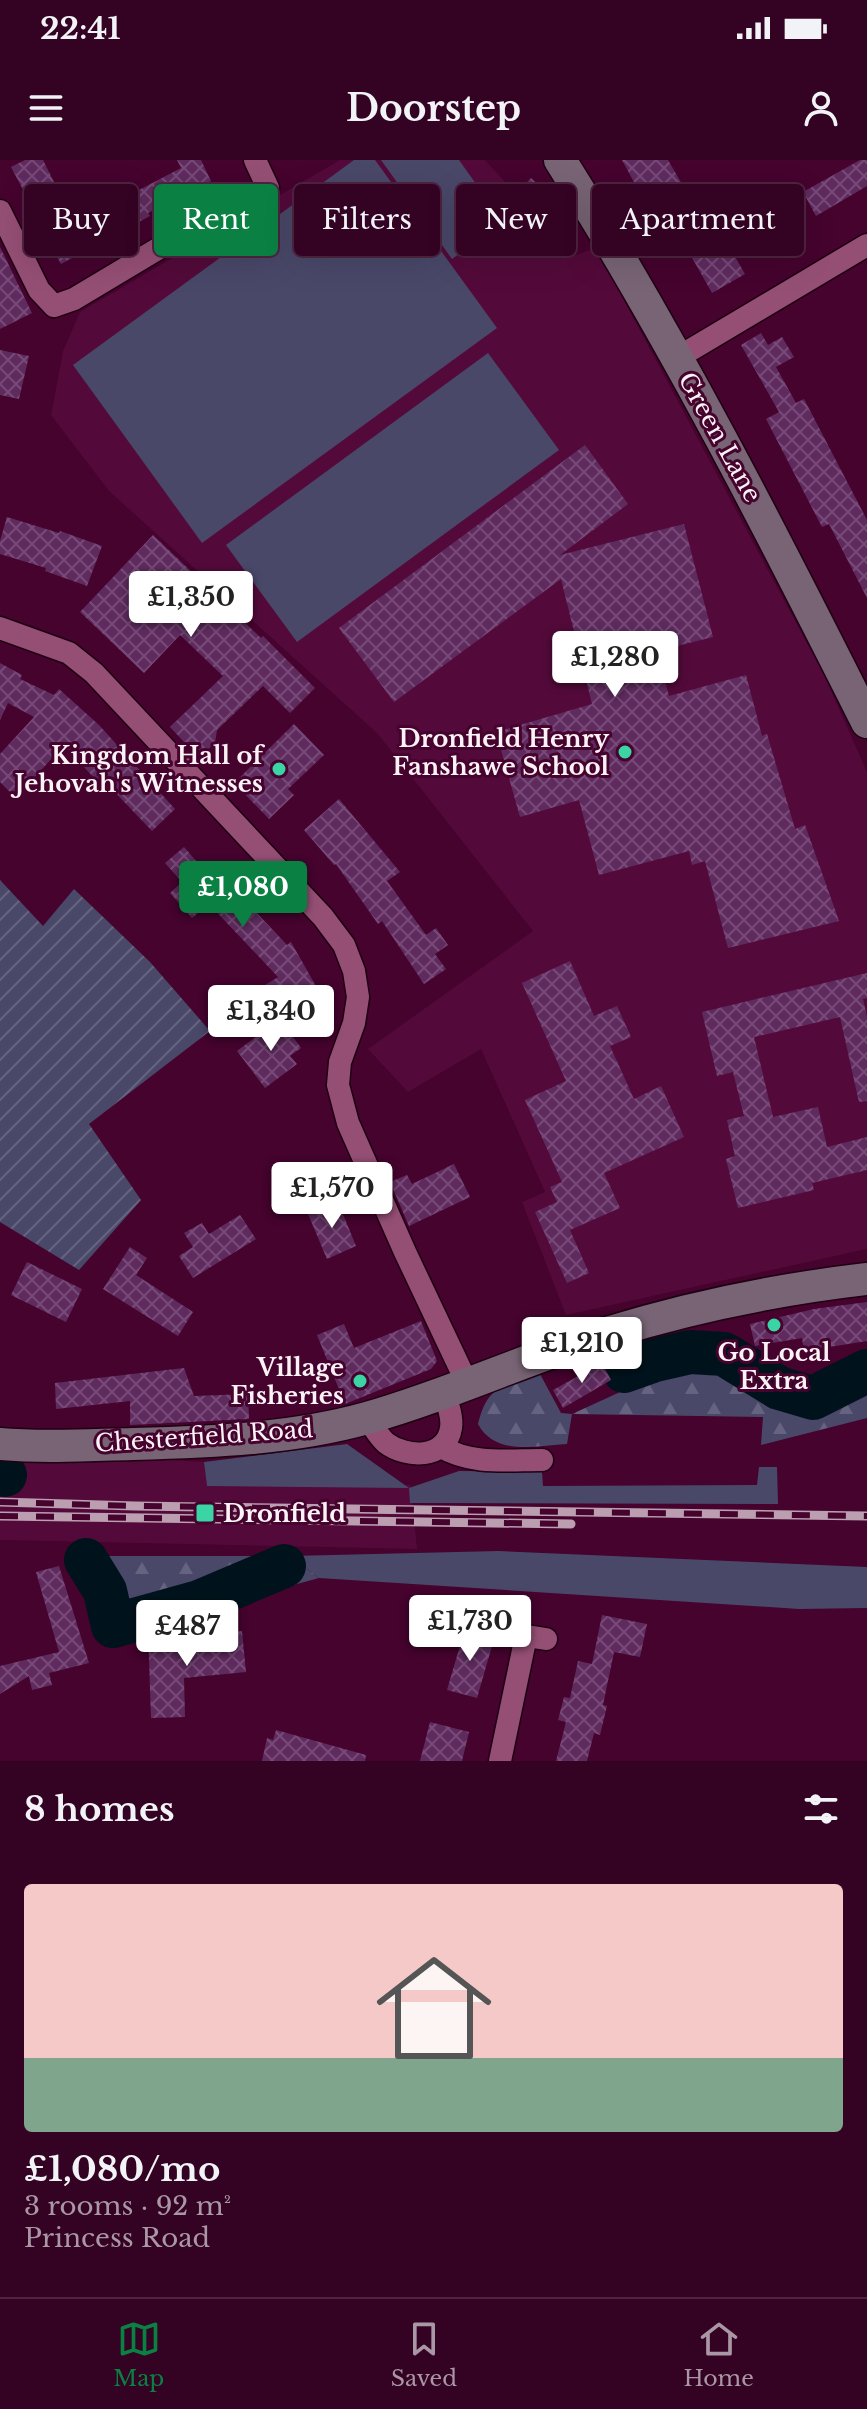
<!DOCTYPE html>
<meta charset="utf-8">
<style>
:root{--surface:#340222;--page:#3c0c2a;--text:#f1f3f6;--muted:#a997a5;--line:#4e2440;--accent:#0b8043}
body{margin:0;font-family:"Libre Baskerville",serif;background:var(--page);color:var(--text);height:100vh;display:flex;flex-direction:column;font-size:30px;white-space:nowrap}
*{box-sizing:border-box;margin:0}
p{font-size:26px;color:var(--muted)}
.icon{flex:none;width:44px;height:44px;fill:none;stroke:currentColor;stroke-width:2;stroke-linecap:round;stroke-linejoin:round}
.map{position:relative;height:1601px;overflow:hidden}
.sheet{display:flex;flex-direction:column;background:var(--surface);flex:1}
.sheet>*{flex:none}
.guide{position:absolute;left:24px;top:24px;width:820px;height:72px;display:flex;gap:16px}
.price{position:absolute;translate:-50% -68px;padding:0 18px;border-radius:8px;background:#fff;color:#222;font-size:26px;line-height:52px;filter:drop-shadow(0 2px 4px #0008)}
.price::after{content:'';position:absolute;left:50%;top:48px;width:24px;height:18px;margin-left:-12px;background:inherit;clip-path:polygon(0 0,100% 0,50% 100%)}
.price.current{background:var(--accent);color:#fff}
ul{padding:0;list-style:none}
li{display:grid;align-content:center;gap:16px;height:424px;padding:0 24px}
li span{display:grid;place-items:center;height:248px;border-radius:8px;color:#555}
li>.icon{margin-inline-start:auto}
span .icon{width:144px;height:144px;fill:#fffc;stroke-width:1}
li b{font-size:34px}
h2{display:flex;justify-content:space-between;align-items:center;height:96px;padding:0 24px;font-size:34px}
.tag{padding:0 28px;border-radius:8px;background:var(--surface);box-shadow:0 8px 32px #0002,0 0 0 2px var(--line);font-size:28px;line-height:72px}
.tag.current{background:var(--accent);color:#fff}
.status{display:flex;justify-content:space-between;align-items:center;height:56px;padding:0 40px;background:var(--surface);direction:ltr}
.status svg{height:22px;fill:currentColor}
header{display:flex;justify-content:space-between;align-items:center;height:104px;padding:0 24px;background:var(--surface);font-size:36px;font-weight:700}
.tab-bar{display:flex;justify-content:space-around;align-items:center;height:112px;border-top:2px solid var(--line);background:var(--surface);font-size:22px;color:var(--muted)}
.tab-bar a{display:grid;justify-items:center;gap:4px}
.tab-bar .current{color:var(--accent)}
.map>svg:first-child{display:block}
.built{fill:#530a3a}
.grass{fill:#4a4869}
.forest{fill:url(#forest-firs)}
.garden{fill:url(#garden-furrows)}
.lines{fill:none;stroke-linecap:round;stroke-linejoin:round}
.river{stroke:#00131c;stroke-width:44}
.building{fill:url(#building-cross-hatch)}
.street-casing{stroke:#1f0113;stroke-width:25}
.secondary-casing{stroke:#1f0113;stroke-width:35}
.street{stroke:#954f75;stroke-width:22}
.secondary{stroke:#786475;stroke-width:32}
.rail-casing{stroke:#bb9fb0;stroke-width:9}
.rail{stroke:#45032e;stroke-width:6;stroke-dasharray:18;stroke-linecap:butt}
.poi-dot{fill:#3bd4a4;stroke:#45032e;stroke-width:3}
.labels{text-anchor:middle;dominant-baseline:central;stroke-width:6;stroke-linejoin:round;paint-order:stroke}
.street-label{font-size:24px;fill:#fbf2f6;stroke:#45032e}
.poi-label{font-size:24px;font-weight:bold;fill:#fbf2f6;stroke:#45032e;text-anchor:end}
</style>
<div class="status"><b>22:41</b><svg viewBox="0 0 49 12"><path d="M0 12V9h3v3zM5 12V6h3v6zM10 12V3h3v9zM15 12V0h3v12zM26 1h20v11H26zM47 4h2v5h-2z"/></svg></div>
<header><svg class="icon" aria-label="menu" viewBox="0 0 24 24"><path d="M4 6h16M4 12h16M4 18h16"/></svg>Doorstep<svg class="icon" aria-label="person" viewBox="0 0 24 24"><circle cx="12" cy="8" r="4"/><path d="M4 21q1-7 8-7t8 7"/></svg></header>
<div class="map">
<svg width="867" height="1601" viewBox="0 0 867 1601">
<defs>
<pattern id="forest-firs" width="22" height="20" patternUnits="userSpaceOnUse" patternTransform="scale(2)"><rect width="22" height="20" fill="#4a4869"/><path d="M5 1l3.5 6h-7zM16 11l3.5 6h-7z" fill="#65637f"/></pattern>
<pattern id="garden-furrows" width="10" height="10" patternUnits="userSpaceOnUse" patternTransform="scale(2)"><rect width="10" height="10" fill="#4a4869"/><path d="M-1 1l2-2M0 10L10 0M9 11l2-2" fill="none" stroke="#65637f"/></pattern>
<pattern id="building-cross-hatch" width="8" height="8" patternUnits="userSpaceOnUse" patternTransform="scale(2)"><rect width="8" height="8" fill="#5f2b5f"/><path d="M0 0l8 8M0 8l8-8" fill="none" stroke="#774a77"/></pattern>
</defs>
<rect width="100%" height="100%" fill="#45032e"/>
<g class="built">
<polygon points="340,0 485,0 573,96 596,88 825,517 867,612 867,1089 566,1155 522,1042 545,1032 481,889 408,932 368,889 533,771 377,573 109,331 51,255 63,191 80,152"/>
<polygon points="0,1290 204,1302 207,1326 411,1325 417,1389 0,1380"/>
</g>
<g class="grass">
<polygon points="354,0 375,0 497,168 202,383 73,205"/>
<polygon points="381,0 459,0 503,62 452,99"/>
<polygon points="488,193 559,290 297,482 226,385"/>
<polygon points="347,1284 409,1328 459,1311 542,1312 543,1326 757,1325 759,1307 777,1307 778,1344 410,1343 409,1328 207,1326 204,1302"/>
<polygon points="498,1391 867,1407 867,1448 799,1449 319,1418 291,1396"/>
</g>
<g class="forest">
<path d="M690 1192 724 1194 779 1228 813 1238 867 1211V1258L761 1285 763 1257 572 1254 567 1284C535 1286 495 1296 478 1264 488 1223 504 1227 540 1214L561 1253 572 1254 629 1228 624 1211 655 1200Z"/>
<polygon points="74,1396 291,1396 319,1418 104,1477"/>
</g>
<polygon class="garden" points="0,720 43,766 74,729 150,802 210,871 89,964 141,1040 79,1110 0,1062"/>
<g class="lines">
<g class="river">
<polyline points="624,1211 655,1200 690,1192 724,1194 779,1228 813,1238 867,1211"/>
<polyline points="0,1314 5,1315"/>
<polyline points="86,1400 105,1431 113,1466 199,1442 284,1406"/>
</g>
</g>
<g class="building">
<polygon points="25,0 43,0 57,28 30,43 11,7"/>
<polygon points="177,0 201,0 211,21 148,53 150,56 61,104 47,78 181,8"/>
<polygon points="622,0 668,0 722,93 730,88 745,114 712,133 687,89 674,96"/>
<polygon points="860,0 867,0 867,26 816,56 803,32"/>
<polygon points="531,18 567,52 554,68 517,33"/>
<polygon points="0,87 32,153 0,169"/>
<polygon points="761,173 768,185 782,177 794,197 776,207 796,243 804,239 867,360 867,438 829,364 822,367 766,259 779,252 741,185"/>
<polygon points="0,190 29,196 19,239 0,235"/>
<polygon points="585,285 628,344 560,395 684,364 713,477 657,491 669,536 746,515 762,576 767,574 795,669 805,665 839,761 728,788 705,701 692,705 689,691 599,715 579,640 520,657 496,572 592,544 561,419 394,542 339,468"/>
<polygon points="7,357 59,373 60,371 102,386 87,426 45,411 46,408 0,394 0,381"/>
<polygon points="153,375 261,478 263,476 315,528 290,553 263,526 217,570 215,583 199,598 170,567 223,516 180,475 144,513 80,452"/>
<polygon points="0,503 22,515 20,519 54,535 59,529 99,565 175,649 152,671 107,624 103,628 64,585 24,629 20,625 12,634 0,622 0,594 34,557 8,543 0,560"/>
<polygon points="294,564 324,595 288,629 294,635 269,659 234,623"/>
<polygon points="339,639 400,712 387,721 426,775 436,768 448,785 435,794 446,809 424,824 382,761 378,764 336,704 334,705 304,670"/>
<polygon points="184,687 229,739 237,732 287,785 291,782 317,828 277,852 262,827 278,817 209,744 192,758 170,733 182,722 165,703"/>
<polygon points="570,801 594,856 617,846 631,877 610,886 634,939 661,926 684,977 604,1013 620,1048 570,1070 589,1113 567,1123 535,1052 557,1042 550,1027 562,1022 525,940 566,921 522,823"/>
<polygon points="867,813 867,838 863,839 867,857 867,941 859,942 840,857 754,877 773,957 818,947 827,987 867,977 867,1010 812,1023 814,1030 738,1048 726,999 735,996 727,960 744,956 733,912 717,916 702,852"/>
<polygon points="280,859 301,888 290,896 297,904 265,928 237,891"/>
<polygon points="454,1004 470,1037 409,1066 390,1022 407,1015 412,1024"/>
<polygon points="338,1042 356,1086 327,1099 308,1054"/>
<polygon points="240,1055 256,1079 193,1118 179,1096 193,1087 184,1073 202,1063 209,1074"/>
<polygon points="130,1087 147,1098 136,1115 193,1152 178,1176 103,1129"/>
<polygon points="27,1102 82,1129 66,1162 11,1135"/>
<polygon points="867,1142 867,1181 804,1191 802,1178 755,1186 750,1164 814,1149"/>
<polygon points="421,1161 437,1201 431,1209 345,1244 317,1175 344,1164 354,1188"/>
<polygon points="602,1203 611,1220 563,1248 553,1230"/>
<polygon points="184,1208 194,1236 248,1234 249,1259 130,1265 130,1241 56,1249 55,1223"/>
<polygon points="59,1406 89,1503 49,1513 52,1525 32,1530 29,1516 0,1534 0,1506 59,1492 36,1412"/>
<polygon points="602,1455 647,1464 640,1497 614,1492 603,1545 607,1546 600,1575 594,1573 587,1601 556,1601 566,1562 558,1560 564,1537 570,1538 578,1501 592,1504"/>
<polygon points="466,1465 486,1470 482,1483 492,1486 477,1538 447,1530"/>
<polygon points="173,1468 173,1489 223,1485 222,1473 242,1471 246,1512 184,1518 185,1557 151,1558 148,1469"/>
<polygon points="430,1562 469,1572 462,1601 420,1601"/>
<polygon points="276,1570 366,1595 365,1601 262,1601 267,1578 273,1580"/>
</g>
<g class="lines">
<defs>
<g id="street">
<polyline points="0,51 39,130 54,146 74,139 186,72 268,28 255,0"/>
<polyline points="677,198 867,85"/>
<polyline points="0,468 69,493 94,513 323,757 344,785 354,811 358,837 354,863 340,902 338,925 348,963 405,1092 467,1223"/>
<path d="M367 1258C373 1266 378 1276 386 1283 406 1298 446 1300 451 1268 453 1256 447 1242 443 1231"/>
<path d="M441 1287C472 1305 507 1300 542 1300"/>
<polyline points="508,1473 546,1479"/>
<polyline points="500,1601 526,1476"/>
</g>
<g id="secondary">
<path d="M560 0C674 181 771 371 867 562"/>
<path d="M0 1284C44 1288 89 1285 133 1284 211 1282 292 1279 367 1258 448 1235 526 1199 607 1173 691 1147 780 1129 867 1119"/>
</g>
</defs>
<use href="#street" class="street-casing"/>
<use href="#secondary" class="secondary-casing"/>
<use href="#street" class="street"/>
<use href="#secondary" class="secondary"/>
<defs>
<g id="rail">
<polyline points="0,1342 135,1346 867,1356"/>
<polyline points="0,1356 571,1364"/>
</g>
</defs>
<use href="#rail" class="rail-casing"/>
<use href="#rail" class="rail"/>
</g>
<g class="poi-dot">
<circle cx="625" cy="592" r="8"/>
<circle cx="279" cy="609" r="8"/>
<circle cx="774" cy="1165" r="8"/>
<circle cx="360" cy="1221" r="8"/>
<rect x="195" y="1343" width="20" height="20" rx="4"/>
</g>
<g class="labels">
<g class="street-label">
<text transform="translate(720 277) rotate(61)">Green Lane</text>
<text transform="translate(204 1276) rotate(-4)">Chesterfield Road</text>
</g>
<g class="poi-label">
<text x="609" y="578">Dronfield Henry<tspan x="609" dy="28">Fanshawe School</tspan></text>
<text x="263" y="595">Kingdom Hall of<tspan x="263" dy="28">Jehovah's Witnesses</tspan></text>
<text x="774" y="1192" text-anchor="middle">Go Local<tspan x="774" dy="28">Extra</tspan></text>
<text x="344" y="1207">Village<tspan x="344" dy="28">Fisheries</tspan></text>
<text x="223" y="1353" text-anchor="start">Dronfield</text>
</g>
</g>
</svg>
<b class="price" style="left:191px;top:479px">£1,350</b>
<b class="price" style="left:615px;top:539px">£1,280</b>
<b class="price current" style="left:243px;top:769px">£1,080</b>
<b class="price" style="left:271px;top:893px">£1,340</b>
<b class="price" style="left:332px;top:1070px">£1,570</b>
<b class="price" style="left:582px;top:1225px">£1,210</b>
<b class="price" style="left:470px;top:1503px">£1,730</b>
<b class="price" style="left:187px;top:1508px">£487</b>
<div class="guide">
<a class="tag">Buy</a>
<a class="tag current">Rent</a>
<a class="tag">Filters</a>
<a class="tag">New</a>
<a class="tag">Apartment</a>
</div>
</div>
<section class="sheet">
<h2>8 homes<svg class="icon" aria-label="filters" viewBox="0 0 24 24"><path d="M4 7h16M4 17h16"/><circle cx="9" cy="7" r="2"/><circle cx="15" cy="17" r="2"/></svg></h2>
<ul>
<li><span style="background:linear-gradient(#f6c9c9 70%,#7fa58c 0)"><svg class="icon" aria-label="home" viewBox="0 0 24 24"><path d="M3 11l9-7 9 7M6 9v11h12V9"/></svg></span><div><b>£1,080/mo</b><p>3 rooms · 92 m²</p><p>Princess Road</p></div></li>
</ul>
</section>
<nav class="tab-bar">
<a class="current"><svg class="icon" aria-label="map" viewBox="0 0 24 24"><path d="M3 6l6-2 6 2 6-2v14l-6 2-6-2-6 2zM9 4v14M15 6v14"/></svg>Map</a>
<a><svg class="icon" aria-label="saved" viewBox="0 0 24 24"><path d="M7 4h10v16l-5-4-5 4z"/></svg>Saved</a>
<a><svg class="icon" aria-label="home" viewBox="0 0 24 24"><path d="M3 11l9-7 9 7M6 9v11h12V9"/></svg>Home</a>
</nav>
